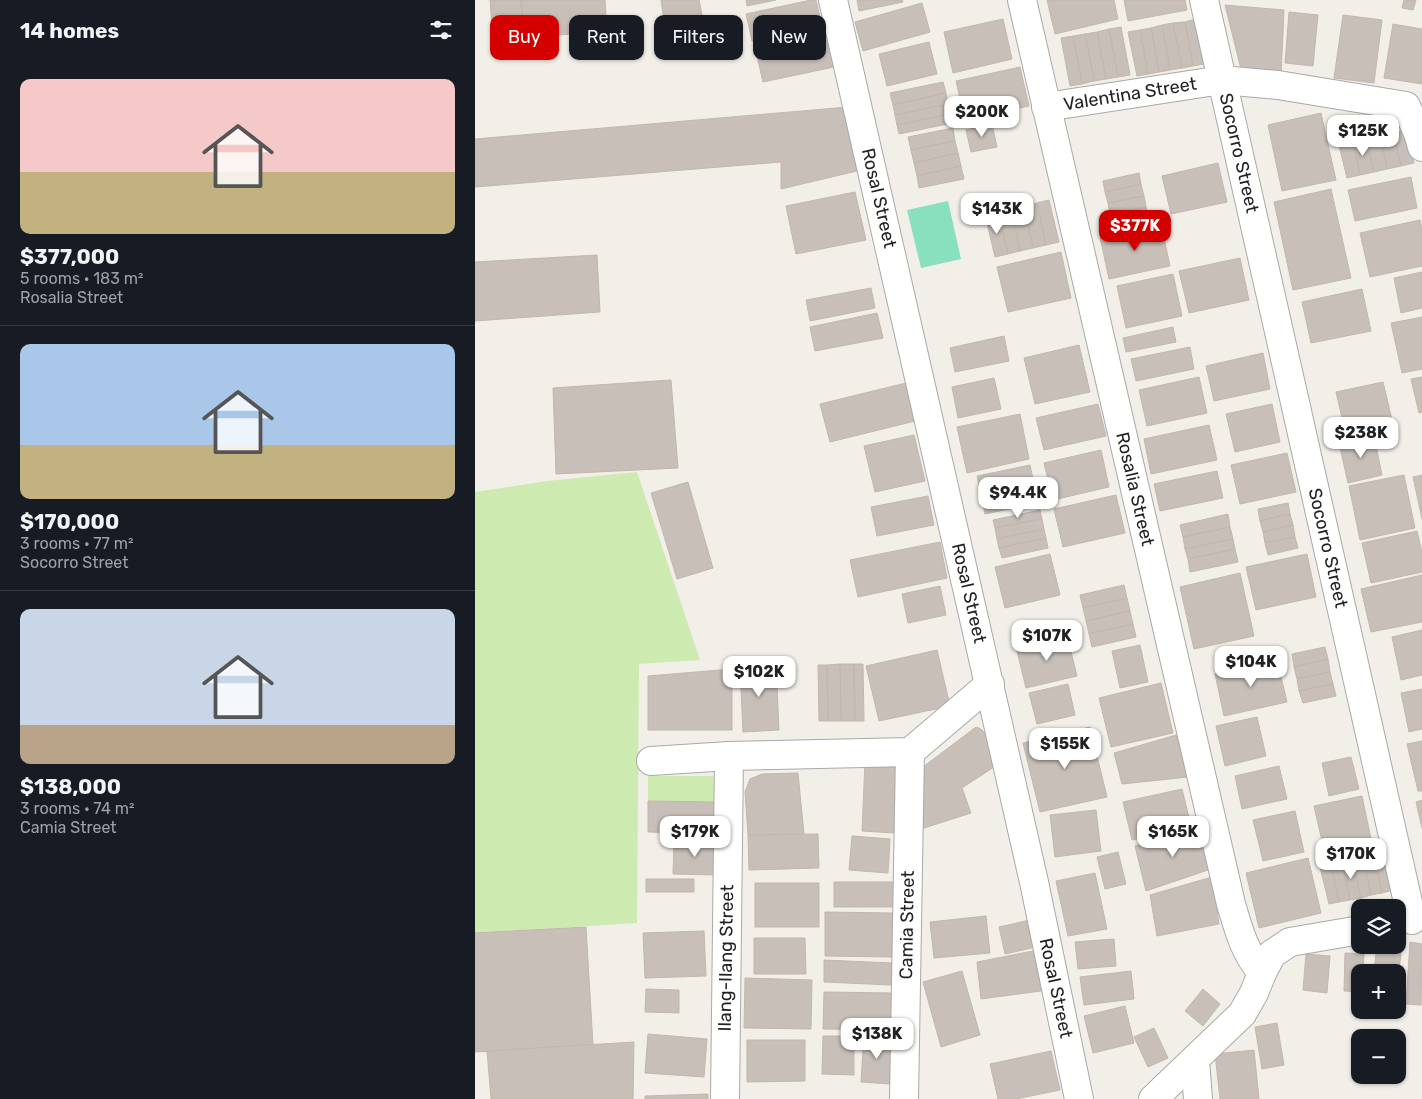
<!DOCTYPE html>
<meta charset="utf-8">
<style>
:root{--surface:#171b24;--page:#242831;--text:#f1f3f6;--muted:#9ea1a6;--line:#363941;--accent:#d40000}
body{margin:0;font-family:Rubik,sans-serif;background:var(--page);color:var(--text);height:100vh;display:flex;flex-direction:column;font-size:19px;white-space:nowrap}
*{box-sizing:border-box;margin:0}
p{font-size:16px;color:var(--muted)}
.icon{flex:none;width:28px;height:28px;fill:none;stroke:currentColor;stroke-width:2;stroke-linecap:round;stroke-linejoin:round}
.map{position:relative;flex:1;overflow:hidden}
.details{display:flex;flex-direction:column;background:var(--surface);width:475px}
.details>*{flex:none}
.banner{position:absolute;left:15px;top:15px;width:475px;height:45px;display:flex;gap:10px}
.tools{position:absolute;left:876px;top:899px;display:grid;gap:10px}
.tools a{display:grid;place-items:center;width:55px;height:55px;border-radius:10px;background:var(--surface);box-shadow:0 1px 4px #0004;font-size:25px}
.price{position:absolute;translate:-50% -42px;padding:0 11px;border-radius:10px;background:#fff;color:#222;font-size:16px;line-height:32px;filter:drop-shadow(0 1px 2px #0008)}
.price::after{content:'';position:absolute;left:50%;top:30px;width:15px;height:11px;margin-left:-8px;background:inherit;clip-path:polygon(0 0,100% 0,50% 100%)}
.price.current{background:var(--accent);color:#fff}
ul{padding:0;list-style:none}
li{display:grid;align-content:center;gap:10px;height:265px;padding:0 20px}
li+li{border-top:1px solid var(--line)}
li span{display:grid;place-items:center;height:155px;border-radius:10px;color:#555}
li>.icon{margin-inline-start:auto}
span .icon{width:90px;height:90px;fill:#fffc;stroke-width:1}
li b{font-size:21px}
h2{display:flex;justify-content:space-between;align-items:center;height:60px;padding:0 20px;font-size:21px}
.chip{padding:0 18px;border-radius:10px;background:var(--surface);box-shadow:0 1px 4px #0004;font-size:18px;line-height:45px}
.chip.current{background:var(--accent);color:#fff}
main{display:flex;flex:1;min-height:0}
.map>svg:first-child{display:block}
.grass{fill:#cdebb0}
.pitch{fill:#88e0be}
.building{fill:#c7bfb8;stroke:#c4b6ab}
.lines{fill:none;stroke-linecap:round;stroke-linejoin:round}
.minor-casing{stroke:#a9a9a9;stroke-width:30}
.tertiary-casing{stroke:#a9a9a9;stroke-width:30}
.minor{stroke:#fff;stroke-width:28}
.tertiary{stroke:#fff;stroke-width:28}
.labels{text-anchor:middle;dominant-baseline:central;stroke-width:4;stroke-linejoin:round;paint-order:stroke}
.street-label{font-size:18px;fill:#222;stroke:#fff}
</style>
<main>
<section class="details">
<h2>14 homes<svg class="icon" aria-label="filters" viewBox="0 0 24 24"><path d="M4 7h16M4 17h16"/><circle cx="9" cy="7" r="2"/><circle cx="15" cy="17" r="2"/></svg></h2>
<ul>
<li><span style="background:linear-gradient(#f6c9c9 60%,#c2b280 0)"><svg class="icon" aria-label="home" viewBox="0 0 24 24"><path d="M3 11l9-7 9 7M6 9v11h12V9"/></svg></span><div><b>$377,000</b><p>5 rooms · 183 m²</p><p>Rosalia Street</p></div></li>
<li><span style="background:linear-gradient(#a9c7e8 65%,#c2b280 0)"><svg class="icon" aria-label="home" viewBox="0 0 24 24"><path d="M3 11l9-7 9 7M6 9v11h12V9"/></svg></span><div><b>$170,000</b><p>3 rooms · 77 m²</p><p>Socorro Street</p></div></li>
<li><span style="background:linear-gradient(#c9d6e8 75%,#b9a48a 0)"><svg class="icon" aria-label="home" viewBox="0 0 24 24"><path d="M3 11l9-7 9 7M6 9v11h12V9"/></svg></span><div><b>$138,000</b><p>3 rooms · 74 m²</p><p>Camia Street</p></div></li>
</ul>
</section>
<div class="map">
<svg width="947" height="1099" viewBox="0 0 947 1099">
<rect width="100%" height="100%" fill="#f2efe9"/>
<g class="grass">
<polygon points="162,472 225,660 164,664 162,923 0,933 0,492 72,481"/>
<polygon points="173,776 239,776 239,802 173,801"/>
</g>
<polygon class="pitch" points="473,201 486,259 446,268 432,210"/>
<g class="building">
<polygon points="15,0 46,0 48,38 18,40"/>
<polygon points="46,0 130,0 132,32 49,37"/>
<polygon points="186,0 224,0 227,15 189,20"/>
<polygon points="271,0 301,0 272,6"/>
<polygon points="336,0 341,0 347,26 277,41 271,14"/>
<polygon points="382,0 427,0 428,2 384,11"/>
<polygon points="572,0 639,0 643,19 580,34"/>
<polygon points="649,0 710,0 712,10 653,21"/>
<polygon points="929,0 941,0 938,10 927,8"/>
<polygon points="447,3 455,32 388,51 380,22"/>
<polygon points="750,5 809,10 806,76 767,73"/>
<polygon points="814,12 843,15 838,66 810,63"/>
<polygon points="868,15 907,20 899,83 859,78"/>
<polygon points="528,19 537,59 478,73 469,32"/>
<polygon points="721,19 729,64 718,66 710,22"/>
<polygon points="710,22 718,66 707,68 698,23"/>
<polygon points="698,23 707,68 695,70 687,25"/>
<polygon points="918,24 947,29 947,84 909,78"/>
<polygon points="687,25 695,70 684,72 676,28"/>
<polygon points="646,27 655,75 643,77 634,29"/>
<polygon points="676,28 684,72 673,74 665,30"/>
<polygon points="634,29 643,77 631,79 622,32"/>
<polygon points="665,30 673,74 662,76 653,32"/>
<polygon points="351,32 359,67 288,82 280,47"/>
<polygon points="622,32 631,79 619,81 610,34"/>
<polygon points="610,34 619,81 607,84 598,36"/>
<polygon points="598,36 607,84 595,86 586,38"/>
<polygon points="454,42 462,74 412,86 404,54"/>
<polygon points="545,67 554,106 490,120 481,81"/>
<polygon points="468,82 471,93 418,105 415,93"/>
<polygon points="471,93 473,104 420,115 418,105"/>
<polygon points="473,104 475,114 422,125 420,115"/>
<polygon points="373,107 386,170 306,189 306,162 0,187 0,139"/>
<polygon points="846,113 861,180 807,191 793,125"/>
<polygon points="475,114 477,123 424,134 422,125"/>
<polygon points="517,124 522,147 496,152 491,130"/>
<polygon points="478,128 480,141 436,150 433,137"/>
<polygon points="932,130 939,163 926,166 918,133"/>
<polygon points="918,133 926,166 912,169 905,136"/>
<polygon points="905,136 912,169 899,172 891,139"/>
<polygon points="891,139 899,172 885,175 878,142"/>
<polygon points="480,141 483,153 439,163 436,150"/>
<polygon points="878,142 885,175 872,178 864,145"/>
<polygon points="483,153 486,166 442,176 439,163"/>
<polygon points="743,163 752,202 696,214 687,176"/>
<polygon points="486,166 489,179 444,188 442,176"/>
<polygon points="664,173 666,184 630,192 628,181"/>
<polygon points="936,177 942,208 880,221 873,190"/>
<polygon points="666,184 669,196 633,203 630,192"/>
<polygon points="856,189 876,278 818,290 799,202"/>
<polygon points="380,192 391,240 321,254 311,206"/>
<polygon points="669,196 671,207 635,215 633,203"/>
<polygon points="574,200 584,242 571,245 562,203"/>
<polygon points="562,203 571,245 558,248 549,206"/>
<polygon points="549,206 558,248 545,251 536,209"/>
<polygon points="671,207 674,218 638,226 635,215"/>
<polygon points="536,209 545,251 533,254 523,212"/>
<polygon points="523,212 533,254 520,257 510,215"/>
<polygon points="945,220 947,230 947,266 895,277 885,233"/>
<polygon points="686,224 695,266 634,279 625,237"/>
<polygon points="586,252 596,298 533,312 522,267"/>
<polygon points="122,255 125,312 0,321 0,262"/>
<polygon points="765,258 774,300 714,313 704,271"/>
<polygon points="947,272 947,308 926,313 919,278"/>
<polygon points="698,274 707,316 651,328 642,286"/>
<polygon points="396,288 400,308 335,321 331,300"/>
<polygon points="887,289 896,331 836,343 827,302"/>
<polygon points="402,313 408,338 340,351 335,327"/>
<polygon points="947,317 947,369 927,373 916,323"/>
<polygon points="698,327 701,342 651,352 648,338"/>
<polygon points="529,336 534,361 480,372 475,348"/>
<polygon points="604,345 615,392 560,404 549,358"/>
<polygon points="715,347 719,369 661,381 656,359"/>
<polygon points="788,353 795,389 739,401 731,366"/>
<polygon points="724,377 732,413 672,426 664,390"/>
<polygon points="947,377 947,412 944,413 936,379"/>
<polygon points="519,378 526,409 483,418 477,387"/>
<polygon points="196,380 203,468 81,474 78,388"/>
<polygon points="908,382 918,424 871,435 861,392"/>
<polygon points="431,383 440,421 355,442 345,404"/>
<polygon points="623,404 631,436 569,450 561,418"/>
<polygon points="797,404 805,442 760,452 751,414"/>
<polygon points="545,414 554,459 492,473 482,427"/>
<polygon points="734,425 742,460 676,474 669,439"/>
<polygon points="439,435 450,481 400,492 389,446"/>
<polygon points="899,436 907,475 873,483 864,443"/>
<polygon points="626,450 634,487 578,500 569,463"/>
<polygon points="812,453 821,492 765,504 756,465"/>
<polygon points="555,465 563,503 510,514 502,476"/>
<polygon points="742,471 748,498 685,511 679,484"/>
<polygon points="929,475 940,528 885,540 874,486"/>
<polygon points="947,475 947,519 938,477"/>
<polygon points="213,482 238,568 202,579 176,493"/>
<polygon points="641,495 650,533 588,547 579,509"/>
<polygon points="453,496 459,525 402,536 396,507"/>
<polygon points="813,503 815,514 785,521 783,509"/>
<polygon points="565,510 567,519 520,528 518,520"/>
<polygon points="753,514 755,527 708,537 705,525"/>
<polygon points="815,514 818,525 788,532 785,521"/>
<polygon points="567,519 569,529 522,539 520,528"/>
<polygon points="818,525 820,537 790,543 788,532"/>
<polygon points="755,527 758,539 710,549 708,537"/>
<polygon points="569,529 571,538 524,548 522,539"/>
<polygon points="942,531 947,552 947,572 896,583 887,543"/>
<polygon points="820,537 823,548 793,555 790,543"/>
<polygon points="571,538 573,548 527,558 524,548"/>
<polygon points="758,539 760,549 713,559 710,549"/>
<polygon points="465,542 472,578 383,597 375,560"/>
<polygon points="760,549 763,562 715,572 713,559"/>
<polygon points="575,554 585,595 530,608 520,567"/>
<polygon points="832,554 841,597 781,610 771,567"/>
<polygon points="765,573 779,636 719,649 705,587"/>
<polygon points="947,575 947,622 896,632 886,589"/>
<polygon points="649,585 652,598 608,608 605,595"/>
<polygon points="465,586 471,615 433,623 427,594"/>
<polygon points="652,598 655,611 611,621 608,608"/>
<polygon points="655,611 658,624 614,634 611,621"/>
<polygon points="658,624 661,637 617,647 614,634"/>
<polygon points="947,630 947,675 926,680 917,637"/>
<polygon points="592,635 602,676 551,688 541,647"/>
<polygon points="665,645 673,682 645,688 637,651"/>
<polygon points="850,647 853,659 819,667 817,654"/>
<polygon points="462,650 475,706 404,721 391,666"/>
<polygon points="853,659 855,672 822,679 819,667"/>
<polygon points="802,660 812,702 749,716 740,674"/>
<polygon points="365,664 379,664 380,721 366,721"/>
<polygon points="365,664 366,721 353,721 352,665"/>
<polygon points="379,664 388,664 389,721 380,721"/>
<polygon points="301,665 304,730 268,732 265,667"/>
<polygon points="343,665 352,665 353,721 344,721"/>
<polygon points="257,669 257,730 173,730 173,676"/>
<polygon points="855,672 858,684 824,691 822,679"/>
<polygon points="686,683 698,733 636,747 624,698"/>
<polygon points="593,684 600,715 562,724 554,693"/>
<polygon points="858,684 861,696 828,703 824,691"/>
<polygon points="947,689 947,729 934,732 926,693"/>
<polygon points="782,717 791,756 750,766 741,726"/>
<polygon points="501,727 506,729 514,737 522,765 487,788 496,813 446,829 444,770"/>
<polygon points="615,727 632,797 565,812 548,743"/>
<polygon points="701,735 713,777 647,784 639,753"/>
<polygon points="947,741 947,791 943,791 932,744"/>
<polygon points="876,757 884,789 854,796 847,763"/>
<polygon points="390,762 422,764 419,833 387,831"/>
<polygon points="804,766 812,799 767,809 760,776"/>
<polygon points="323,773 329,834 273,835 270,792 275,779 287,774"/>
<polygon points="707,789 716,826 657,840 648,802"/>
<polygon points="887,796 896,839 849,850 839,806"/>
<polygon points="947,800 947,828 941,802"/>
<polygon points="173,801 239,802 239,834 173,832"/>
<polygon points="621,810 626,851 580,857 575,815"/>
<polygon points="820,811 829,852 788,861 778,820"/>
<polygon points="725,826 736,869 671,891 660,846"/>
<polygon points="343,834 344,868 274,870 273,835"/>
<polygon points="377,836 415,839 413,873 374,870"/>
<polygon points="199,841 242,842 241,875 198,874"/>
<polygon points="643,852 651,884 630,889 622,857"/>
<polygon points="909,853 918,890 907,893 899,855"/>
<polygon points="899,855 907,893 896,895 888,858"/>
<polygon points="833,858 846,913 784,928 771,873"/>
<polygon points="888,858 896,895 886,898 877,860"/>
<polygon points="877,860 886,898 875,900 867,862"/>
<polygon points="867,862 875,900 864,902 856,865"/>
<polygon points="856,865 864,902 854,904 845,867"/>
<polygon points="620,873 632,929 593,936 581,881"/>
<polygon points="737,877 744,924 682,936 675,895"/>
<rect x="171" y="879" width="48" height="13"/>
<rect x="359" y="882" width="61" height="25"/>
<rect x="280" y="883" width="64" height="44"/>
<polygon points="350,912 418,913 417,957 350,956"/>
<polygon points="511,916 515,953 459,958 455,922"/>
<polygon points="555,920 561,947 530,954 524,927"/>
<polygon points="111,927 118,1045 0,1052 0,933"/>
<polygon points="229,931 231,976 170,978 168,933"/>
<polygon points="279,938 330,938 331,974 279,974"/>
<polygon points="639,939 641,966 603,969 600,942"/>
<polygon points="935,942 947,944 946,1005 931,1004"/>
<polygon points="902,945 927,946 922,985 922,972 899,972"/>
<polygon points="558,951 566,991 506,999 502,962"/>
<polygon points="870,953 889,954 888,972 885,972 885,992 869,991"/>
<polygon points="831,954 855,956 852,993 828,990"/>
<polygon points="349,960 417,963 416,985 349,982"/>
<polygon points="487,971 505,1035 466,1047 448,982"/>
<polygon points="656,971 659,999 609,1005 605,977"/>
<polygon points="270,978 337,980 336,1029 269,1028"/>
<polygon points="171,989 204,990 204,1013 170,1012"/>
<polygon points="728,989 745,1004 728,1026 710,1011"/>
<polygon points="349,992 417,993 416,1030 348,1029"/>
<polygon points="650,1006 659,1043 618,1053 609,1016"/>
<polygon points="802,1023 809,1065 787,1069 780,1027"/>
<polygon points="679,1028 693,1058 673,1067 659,1037"/>
<polygon points="173,1034 232,1039 229,1077 170,1073"/>
<polygon points="389,1035 417,1037 415,1084 386,1082"/>
<polygon points="348,1036 379,1036 379,1075 347,1074"/>
<polygon points="272,1040 330,1040 330,1081 272,1082"/>
<polygon points="159,1042 158,1099 16,1099 12,1051"/>
<polygon points="779,1050 784,1099 745,1099 740,1054"/>
<polygon points="576,1051 585,1090 541,1099 523,1099 515,1064"/>
<polygon points="233,1094 233,1099 170,1099 170,1096"/>
</g>
<g class="lines">
<defs>
<g id="minor">
<polyline points="358,0 559,882 604,1099"/>
<path d="M547 0 756 904C764 931 769 951 787 973"/>
<polyline points="571,107 747,80"/>
<polyline points="176,761 254,756 435,752 515,684"/>
<polyline points="720,1060 723,1099"/>
<polyline points="250,1099 254,756"/>
<polyline points="429,1099 435,752"/>
</g>
<g id="tertiary">
<polyline points="729,0 937,920"/>
<polyline points="747,80 803,85 931,106 943,133 947,147"/>
<polyline points="678,1099 767,1014 779,993 787,973 797,954 815,942 885,930"/>
</g>
</defs>
<use href="#minor" class="minor-casing"/>
<use href="#tertiary" class="tertiary-casing"/>
<use href="#minor" class="minor"/>
<use href="#tertiary" class="tertiary"/>
</g>
<g class="labels">
<g class="street-label">
<text transform="translate(655 94) rotate(-9)">Valentina Street</text>
<text transform="translate(764 153) rotate(77)">Socorro Street</text>
<text transform="translate(404 198) rotate(77)">Rosal Street</text>
<text transform="translate(660 489) rotate(77)">Rosalia Street</text>
<text transform="translate(853 548) rotate(77)">Socorro Street</text>
<text transform="translate(494 593) rotate(77)">Rosal Street</text>
<text transform="translate(432 925) rotate(-89)">Camia Street</text>
<text transform="translate(251 958) rotate(-89)">Ilang-Ilang Street</text>
<text transform="translate(581 988) rotate(78)">Rosal Street</text>
</g>
</g>
</svg>
<div class="tools">
<a><svg class="icon" aria-label="layers" viewBox="0 0 24 24"><path d="M12 4l9 5-9 5-9-5zM3 14l9 5 9-5"/></svg></a>
<a>+</a>
<a>−</a>
</div>
<b class="price" style="left:507px;top:138px">$200K</b>
<b class="price" style="left:888px;top:157px">$125K</b>
<b class="price" style="left:522px;top:235px">$143K</b>
<b class="price current" style="left:660px;top:252px">$377K</b>
<b class="price" style="left:886px;top:459px">$238K</b>
<b class="price" style="left:543px;top:519px">$94.4K</b>
<b class="price" style="left:572px;top:662px">$107K</b>
<b class="price" style="left:776px;top:688px">$104K</b>
<b class="price" style="left:284px;top:698px">$102K</b>
<b class="price" style="left:590px;top:770px">$155K</b>
<b class="price" style="left:220px;top:858px">$179K</b>
<b class="price" style="left:698px;top:858px">$165K</b>
<b class="price" style="left:876px;top:880px">$170K</b>
<b class="price" style="left:402px;top:1060px">$138K</b>
<div class="banner">
<a class="chip current">Buy</a>
<a class="chip">Rent</a>
<a class="chip">Filters</a>
<a class="chip">New</a>
</div>
</div>
</main>
